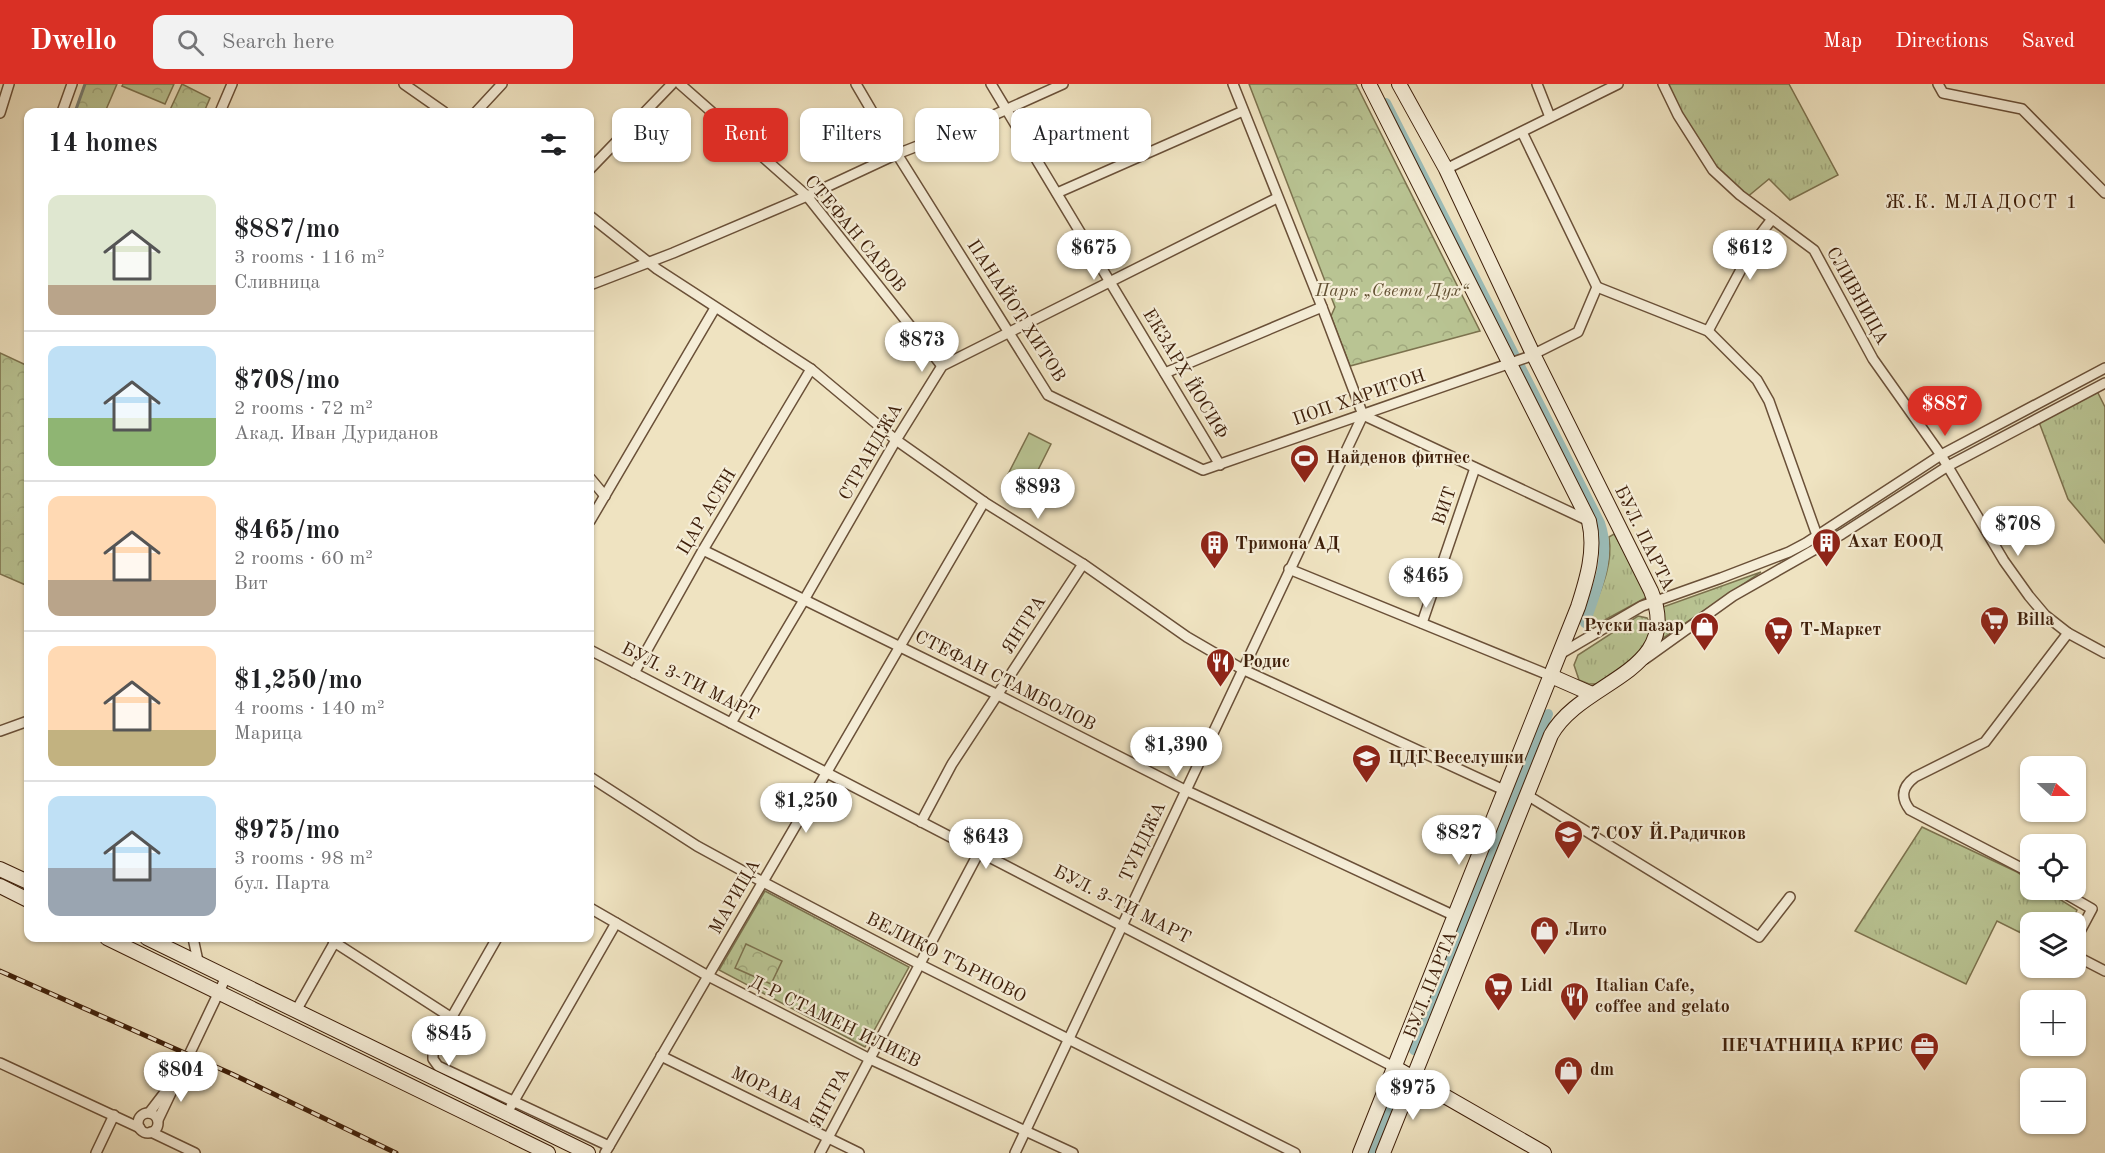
<!DOCTYPE html>
<meta charset="utf-8">
<style>
:root{--surface:#fff;--page:#f2f2f2;--text:#202124;--muted:#757577;--line:#e0e0e0;--accent:#d93025}
body{margin:0;font-family:"Old Standard TT",serif;background:var(--page);color:var(--text);height:100vh;display:flex;flex-direction:column;font-size:22px;white-space:nowrap}
*{box-sizing:border-box;margin:0}
p{font-size:20px;color:var(--muted)}
.icon{flex:none;width:33px;height:33px;fill:none;stroke:currentColor;stroke-width:2;stroke-linecap:round;stroke-linejoin:round}
.map{position:relative;flex:1;overflow:hidden}
.details{position:absolute;left:24px;top:24px;width:570px;height:834px;display:flex;flex-direction:column;background:var(--surface);border-radius:12px;box-shadow:0 2px 4px #0004}
.details>*{flex:none}
.guide{position:absolute;left:612px;top:24px;width:570px;height:54px;display:flex;gap:12px}
.needle{width:39px;rotate:111deg}
.controls{position:absolute;left:2020px;top:672px;display:grid;gap:12px}
.controls a{display:grid;place-items:center;width:66px;height:66px;border-radius:12px;background:var(--surface);box-shadow:0 2px 4px #0004;font-size:30px}
.price{position:absolute;translate:-50% -51px;padding:0 14px;border-radius:21px;background:#fff;color:#222;font-size:20px;line-height:39px;filter:drop-shadow(0 2px 3px #0008)}
.price::after{content:'';position:absolute;left:50%;top:36px;width:18px;height:14px;margin-left:-9px;background:inherit;clip-path:polygon(0 0,100% 0,50% 100%)}
.price.selected{background:var(--accent);color:#fff}
ul{padding:0;list-style:none}
li{display:flex;align-items:center;gap:18px;height:150px;padding:0 24px}
li+li{border-top:2px solid var(--line)}
li span{display:grid;place-items:center;flex:none;width:168px;height:120px;border-radius:12px;color:#555}
li>.icon{margin-inline-start:auto}
span .icon{width:72px;height:72px;fill:#fffc;stroke-width:1}
li b{font-size:26px}
h2{display:flex;justify-content:space-between;align-items:center;height:72px;padding:0 24px;font-size:26px}
.chip{padding:0 21px;border-radius:12px;background:var(--surface);box-shadow:0 2px 4px #0004;font-size:21px;line-height:54px}
.chip.selected{background:var(--accent);color:#fff}
header{display:flex;align-items:center;gap:36px;box-sizing:border-box;height:84px;padding:0 30px;background:var(--accent);color:#fff}
header strong{font-size:28px}
nav{display:flex;gap:33px;margin-inline-start:auto;font-size:21px}
.search{width:420px;height:54px;background:var(--page);display:flex;align-items:center;gap:15px;box-sizing:border-box;padding:0 21px;border-radius:12px;color:var(--muted);font-size:22px}
.map>svg:first-child{display:block}
.grass{fill:url(#grass-tufts);stroke:#7c724e;stroke-width:1.5}
.forest{fill:url(#forest-crowns);stroke:#7c724e;stroke-width:1.5}
.pitch{fill:#b9c493;stroke:#7c724e;stroke-width:1.5}
.lines{fill:none;stroke-linecap:round;stroke-linejoin:round}
.stream{stroke:#767e73;stroke-width:3}
.canal{stroke:#9bbdb9;stroke-width:10}
.street-casing{stroke:#6a5038;stroke-width:12}
.secondary-casing{stroke:#3e1f0a;stroke-width:16}
.street{stroke:#f5edd7;stroke-width:9}
.secondary{stroke:#f5edd7;stroke-width:14}
.rail-casing{stroke:#3e1f0a;stroke-width:5}
.rail{stroke:#f5edd7;stroke-width:3;stroke-dasharray:9;stroke-linecap:butt}
.labels{text-anchor:middle;dominant-baseline:central;stroke-width:4.5;stroke-linejoin:round;paint-order:stroke}
.street-label{font-size:18px;fill:#3e1f0a;stroke:#f5edd7}
.park-label{font-size:18px;font-style:italic;fill:#635133;stroke:#f5edd7}
.poi-label{font-size:18px;font-weight:bold;fill:#3e1f0a;stroke:#f5edd7;text-anchor:start}
.neighbourhood-label{font-size:20px;letter-spacing:1.5px;fill:#3e1f0a;stroke:#f5edd7}
</style>
<header>
<strong>Dwello</strong>
<div class="search"><svg class="icon" aria-label="search" viewBox="0 0 24 24"><circle cx="10" cy="10" r="6"/><path d="M15 15l6 6"/></svg>Search here</div>
<nav><a>Map</a><a>Directions</a><a>Saved</a></nav>
</header>
<div class="map">
<svg width="2105" height="1069" viewBox="0 0 2105 1069">
<defs>
<pattern id="grass-tufts" width="24" height="20" patternUnits="userSpaceOnUse" patternTransform="scale(1.5)"><rect width="24" height="20" fill="#b9c493"/><path d="M3 7l-1-3M5 7V3M7 7l1-3M15 17l-1-3M17 17v-4M19 17l1-3" fill="none" stroke="#a0a87d"/></pattern>
<pattern id="forest-crowns" width="20" height="18" patternUnits="userSpaceOnUse" patternTransform="scale(1.5)"><rect width="20" height="18" fill="#b9c493"/><path d="M2 6a3 3 0 1 1 6 0M12 15a3 3 0 1 1 6 0" fill="none" stroke="#a0a87d"/></pattern>
</defs>
<rect width="100%" height="100%" fill="#efe3c1"/>
<filter id="stains"><feTurbulence type="fractalNoise" baseFrequency=".00333" numOctaves="4"/><feColorMatrix values="0 0 0 0 .2 0 0 0 0 .09 0 0 0 0 .02 0 0 0 .5 -.17"/></filter>
<radialGradient id="worn" r=".72"><stop offset=".6" stop-color="#630" stop-opacity="0"/><stop offset="1" stop-color="#630" stop-opacity=".3"/></radialGradient>
<g class="grass">
<polygon points="1666,0 1789,0 1838,91 1790,116 1769,95 1746,114 1702,69"/>
<polygon points="2097,307 2105,323 2105,459 2068,415 2039,338"/>
<path d="M1614 450 1649 512 1590 544 1586 543C1597 514 1614 484 1609 453Z"/>
<polygon points="1761,488 1663,554 1664,534 1663,523"/>
<polygon points="1638,532 1647,534 1651,542 1646,560 1639,570 1599,600 1589,600 1579,596 1574,581 1578,571"/>
<polygon points="1922,743 2017,788 2031,797 2031,806 2045,806 2077,826 2072,838 2031,838 2031,854 1997,837 1966,900 1855,847"/>
<polygon points="765,807 909,883 865,963 719,886"/>
</g>
<g class="forest">
<polygon points="85,0 117,0 105,28 75,28"/>
<polygon points="123,0 174,0 165,20 122,2"/>
<polygon points="182,0 210,14 204,28 169,28"/>
<polygon points="1249,0 1356,0 1480,247 1350,282 1331,232 1335,223"/>
<polygon points="0,269 28,282 28,502 0,490"/>
<polygon points="746,860 782,877 771,900 735,884"/>
</g>
<polygon class="pitch" points="1029,349 1051,360 1026,410 1004,398"/>
<g class="lines">
<polyline class="stream" points="75,28 85,0"/>
<g class="canal">
<path d="M1386 19 1600 439C1612 473 1596 507 1585 539"/>
<polyline points="1414,966 1548,630"/>
<polyline points="1371,1069 1395,1010"/>
</g>
<defs>
<g id="street">
<polyline points="404,0 444,28"/>
<polyline points="680,0 807,112 942,282"/>
<polyline points="856,0 897,70 1048,311 1203,386 1528,273 1578,248 1597,203 1522,48"/>
<polyline points="991,0 1220,381"/>
<polyline points="1233,0 1322,223 1363,331 1589,437"/>
<polyline points="1537,0 1550,33"/>
<polyline points="1663,0 1678,31 1713,86 1740,111 1814,166 1873,275 1941,371 2004,477 2029,512 2045,531 2068,549 2105,569"/>
<polyline points="1938,0 1943,9 2022,25 2105,109"/>
<polyline points="62,28 72,0"/>
<polyline points="220,28 232,0"/>
<polyline points="476,28 502,0"/>
<polyline points="0,29 9,0"/>
<polyline points="590,85 672,0"/>
<polyline points="1446,85 1618,0"/>
<polyline points="1057,109 1243,27"/>
<polyline points="590,132 657,185 811,285 896,356 984,418 1083,480 1187,553 1242,585 1506,707"/>
<polyline points="590,201 673,169 807,112 897,70 974,40 1063,0"/>
<polyline points="1597,203 1708,247 1757,296 1769,317 1819,457"/>
<polyline points="1708,247 1759,152 1772,135"/>
<polyline points="1165,289 1322,223"/>
<polyline points="590,394 605,412"/>
<polyline points="590,437 715,224"/>
<polyline points="703,466 998,611 1185,706 1455,832"/>
<polyline points="1289,485 1551,592"/>
<polyline points="1422,539 1475,384"/>
<polyline points="590,566 1394,983"/>
<polyline points="1560,570 1642,522 1721,494 1789,468 1806,459 1941,371 2105,284"/>
<polyline points="1645,575 1733,512 1842,450 1948,382 2105,299"/>
<polyline points="634,589 703,466 811,285"/>
<polyline points="731,639 804,516 896,356 942,282 1277,114"/>
<polyline points="0,647 28,637"/>
<polyline points="590,693 697,762 763,798 919,880 1295,1069"/>
<polyline points="1527,711 1759,853 1790,813"/>
<polyline points="921,738 952,680 1083,480"/>
<path d="M2031 789 1910 726C1900 713 1902 703 1915 693L1985 658 2068 549"/>
<polyline points="2059,806 2092,825 2076,855"/>
<polyline points="590,824 708,892 870,975 1073,1069"/>
<polyline points="193,854 198,877"/>
<polyline points="332,854 334,858 452,934"/>
<polyline points="497,854 433,966 433,975 438,982 609,1062"/>
<polyline points="2076,872 2105,887"/>
<polyline points="297,925 337,854"/>
<polyline points="661,972 859,1069"/>
<polyline points="0,979 140,1044"/>
<polyline points="511,1022 616,839"/>
<polyline points="149,1029 169,1003"/>
<circle cx="148" cy="1039" r="10"/>
<polyline points="158,1036 227,891"/>
<polyline points="151,1048 195,1069"/>
<polyline points="96,1069 114,1031"/>
<polyline points="605,1069 984,418"/>
<polyline points="820,1069 988,751"/>
<polyline points="1015,1069 1363,331"/>
</g>
<g id="secondary">
<polyline points="1551,592 1592,610"/>
<polyline points="0,785 28,798"/>
<polyline points="0,802 28,816"/>
<polyline points="107,854 548,1069"/>
<polyline points="147,854 588,1069"/>
<polyline points="1394,983 1544,1069"/>
<path d="M1360 1069 1578 523C1587 495 1596 466 1589 437L1369 0"/>
<path d="M1383 1069 1551 651C1582 595 1685 589 1651 507L1533 270 1446 85 1399 0"/>
</g>
</defs>
<use href="#street" class="street-casing"/>
<use href="#secondary" class="secondary-casing"/>
<use href="#street" class="street"/>
<use href="#secondary" class="secondary"/>
<defs>
<polyline id="rail" points="0,887 232,990 396,1069"/>
</defs>
<use href="#rail" class="rail-casing"/>
<use href="#rail" class="rail"/>
</g>
<defs>
<symbol id="stadium-pin" viewBox="-11 -11 22 30"><path d="M0 17L-7.5 6A9.5 9.5 0 1 1 7.5 6Z" fill="#8f2418" stroke="#f5edd7"/><path d="M0-5a6.5 5 0 1 0 0 10a6.5 5 0 1 0 0-10ZM-3.5-1.8h7v3.6h-7Z" fill="#fff"/></symbol>
<symbol id="building-pin" viewBox="-11 -11 22 30"><path d="M0 17L-7.5 6A9.5 9.5 0 1 1 7.5 6Z" fill="#8f2418" stroke="#f5edd7"/><path d="M-4-6H4V6H1V3H-1V6H-4ZM-2.5-4.3h1.7v1.8h-1.7ZM.8-4.3h1.7v1.8H.8ZM-2.5-1h1.7V.8h-1.7ZM.8-1h1.7V.8H.8Z" fill="#fff"/></symbol>
<symbol id="supermarket-pin" viewBox="-11 -11 22 30"><path d="M0 17L-7.5 6A9.5 9.5 0 1 1 7.5 6Z" fill="#8f2418" stroke="#f5edd7"/><path d="M-6-5.5h2.5l.6 2H6L4.5 2H-2.5L-4.4-4H-6ZM-1.5 3.2a1.3 1.3 0 1 0 .1 0ZM3 3.2a1.3 1.3 0 1 0 .1 0Z" fill="#fff"/></symbol>
<symbol id="shop-pin" viewBox="-11 -11 22 30"><path d="M0 17L-7.5 6A9.5 9.5 0 1 1 7.5 6Z" fill="#8f2418" stroke="#f5edd7"/><path d="M-5-2.5h2.3a2.7 3.5 0 0 1 5.4 0H5L5.5 6h-11ZM-1.5-2.5h3a1.5 2.3 0 0 0-3 0Z" fill="#fff"/></symbol>
<symbol id="restaurant-pin" viewBox="-11 -11 22 30"><path d="M0 17L-7.5 6A9.5 9.5 0 1 1 7.5 6Z" fill="#8f2418" stroke="#f5edd7"/><path d="M-5-6h1v4h1v-4h1v4h1v-4h1v5L-1.5 .5V6h-2V.5L-5-1ZM5-6V6H3V1.5H1.5Q1.5-4 5-6Z" fill="#fff"/></symbol>
<symbol id="school-pin" viewBox="-11 -11 22 30"><path d="M0 17L-7.5 6A9.5 9.5 0 1 1 7.5 6Z" fill="#8f2418" stroke="#f5edd7"/><path d="M0-5L7-2L0 1L-7-2ZM-4 1L0 2.5L4 1V4Q0 6-4 4Z" fill="#fff"/></symbol>
<symbol id="office-pin" viewBox="-11 -11 22 30"><path d="M0 17L-7.5 6A9.5 9.5 0 1 1 7.5 6Z" fill="#8f2418" stroke="#f5edd7"/><path d="M-6-3h4V-5.5h4V-3h4V5H-6ZM-1-4.5V-3h2v-1.5ZM-6 0V1H6V0Z" fill="#fff"/></symbol>
</defs>
<g fill-rule="evenodd">
<use href="#stadium-pin" x="1288" y="358" width="33" height="45"/>
<use href="#building-pin" x="1810" y="442" width="33" height="45"/>
<use href="#building-pin" x="1198" y="444" width="33" height="45"/>
<use href="#supermarket-pin" x="1978" y="520" width="33" height="45"/>
<use href="#shop-pin" x="1688" y="526" width="33" height="45"/>
<use href="#supermarket-pin" x="1762" y="530" width="33" height="45"/>
<use href="#restaurant-pin" x="1204" y="562" width="33" height="45"/>
<use href="#school-pin" x="1350" y="658" width="33" height="45"/>
<use href="#school-pin" x="1552" y="734" width="33" height="45"/>
<use href="#shop-pin" x="1528" y="830" width="33" height="45"/>
<use href="#supermarket-pin" x="1482" y="886" width="33" height="45"/>
<use href="#restaurant-pin" x="1558" y="896" width="33" height="45"/>
<use href="#office-pin" x="1908" y="946" width="33" height="45"/>
<use href="#shop-pin" x="1552" y="970" width="33" height="45"/>
</g>
<g class="labels">
<g class="street-label">
<text transform="translate(855 150) rotate(50)">СТЕФАН САВОВ</text>
<text transform="translate(1857 212) rotate(61)">СЛИВНИЦА</text>
<text transform="translate(1016 227) rotate(57)">ПАНАЙОТ ХИТОВ</text>
<text transform="translate(1185 290) rotate(59)">ЕКЗАРХ ЙОСИФ</text>
<text transform="translate(1359 314) rotate(-19)">ПОП ХАРИТОН</text>
<text transform="translate(871 368) rotate(-60)">СТРАНДЖА</text>
<text transform="translate(1445 422) rotate(-71)">ВИТ</text>
<text transform="translate(707 428) rotate(-59)">ЦАР АСЕН</text>
<text transform="translate(1644 454) rotate(64)">БУЛ. ПАРТА</text>
<text transform="translate(1024 541) rotate(-57)">ЯНТРА</text>
<text transform="translate(1005 597) rotate(27)">СТЕФАН СТАМБОЛОВ</text>
<text transform="translate(690 598) rotate(27)">БУЛ. 3-ТИ МАРТ</text>
<text transform="translate(1143 758) rotate(-65)">ТУНДЖА</text>
<text transform="translate(735 813) rotate(-60)">МАРИЦА</text>
<text transform="translate(1122 821) rotate(27)">БУЛ. 3-ТИ МАРТ</text>
<text transform="translate(946 874) rotate(27)">ВЕЛИКО ТЪРНОВО</text>
<text transform="translate(1431 901) rotate(-68)">БУЛ. ПАРТА</text>
<text transform="translate(835 938) rotate(26)">Д-Р СТАМЕН ИЛИЕВ</text>
<text transform="translate(767 1005) rotate(26)">МОРАВА</text>
<text transform="translate(830 1014) rotate(-62)">ЯНТРА</text>
</g>
<g class="park-label">
<text x="1392" y="207">Парк „Свети Дух“</text>
</g>
<g class="poi-label">
<text x="1326" y="374">Найденов фитнес</text>
<text x="1847" y="458">Ахат ЕООД</text>
<text x="1235" y="460">Тримона АД</text>
<text x="2016" y="536">Billa</text>
<text x="1684" y="542" text-anchor="end">Руски пазар</text>
<text x="1800" y="546">Т-Маркет</text>
<text x="1242" y="578">Родис</text>
<text x="1388" y="674">ЦДГ Веселушки</text>
<text x="1590" y="750">7 СОУ Й.Радичков</text>
<text x="1565" y="846">Лито</text>
<text x="1520" y="902">Lidl</text>
<text x="1595" y="902">Italian Cafe,<tspan x="1595" dy="21">coffee and gelato</tspan></text>
<text x="1903" y="962" text-anchor="end">ПЕЧАТНИЦА КРИС</text>
<text x="1590" y="986">dm</text>
</g>
<g class="neighbourhood-label">
<text x="1982" y="119">Ж.К. МЛАДОСТ 1</text>
</g>
</g>
<rect width="100%" height="100%" filter="url(#stains)"/>
<rect width="100%" height="100%" fill="url(#worn)"/>
</svg>
<div class="controls">
<a><svg class="needle" viewBox="-14 -14 28 28"><path d="M0-13l5 13h-10z" fill="#e53935"/><path d="M0 13l5-13h-10z" fill="#757577"/></svg></a>
<a><svg class="icon" aria-label="locate" viewBox="0 0 24 24"><circle cx="12" cy="12" r="6"/><path d="M12 2v4M12 18v4M2 12h4M18 12h4"/></svg></a>
<a><svg class="icon" aria-label="layers" viewBox="0 0 24 24"><path d="M12 4l9 5-9 5-9-5zM3 14l9 5 9-5"/></svg></a>
<a>+</a>
<a>−</a>
</div>
<b class="price" style="left:1094px;top:197px">$675</b>
<b class="price" style="left:1750px;top:197px">$612</b>
<b class="price" style="left:922px;top:289px">$873</b>
<b class="price selected" style="left:1945px;top:353px">$887</b>
<b class="price" style="left:1038px;top:436px">$893</b>
<b class="price" style="left:2018px;top:473px">$708</b>
<b class="price" style="left:1426px;top:525px">$465</b>
<b class="price" style="left:1176px;top:694px">$1,390</b>
<b class="price" style="left:806px;top:750px">$1,250</b>
<b class="price" style="left:1459px;top:782px">$827</b>
<b class="price" style="left:986px;top:786px">$643</b>
<b class="price" style="left:449px;top:983px">$845</b>
<b class="price" style="left:181px;top:1019px">$804</b>
<b class="price" style="left:1413px;top:1037px">$975</b>
<div class="guide">
<a class="chip">Buy</a>
<a class="chip selected">Rent</a>
<a class="chip">Filters</a>
<a class="chip">New</a>
<a class="chip">Apartment</a>
</div>
<section class="details">
<h2>14 homes<svg class="icon" aria-label="filters" viewBox="0 0 24 24"><path d="M4 7h16M4 17h16"/><circle cx="9" cy="7" r="2"/><circle cx="15" cy="17" r="2"/></svg></h2>
<ul>
<li><span style="background:linear-gradient(#dfe7d0 75%,#b9a48a 0)"><svg class="icon" aria-label="home" viewBox="0 0 24 24"><path d="M3 11l9-7 9 7M6 9v11h12V9"/></svg></span><div><b>$887/mo</b><p>3 rooms · 116 m²</p><p>Сливница</p></div></li>
<li><span style="background:linear-gradient(#bfe0f5 60%,#8fb573 0)"><svg class="icon" aria-label="home" viewBox="0 0 24 24"><path d="M3 11l9-7 9 7M6 9v11h12V9"/></svg></span><div><b>$708/mo</b><p>2 rooms · 72 m²</p><p>Акад. Иван Дуриданов</p></div></li>
<li><span style="background:linear-gradient(#ffd9b3 70%,#b9a48a 0)"><svg class="icon" aria-label="home" viewBox="0 0 24 24"><path d="M3 11l9-7 9 7M6 9v11h12V9"/></svg></span><div><b>$465/mo</b><p>2 rooms · 60 m²</p><p>Вит</p></div></li>
<li><span style="background:linear-gradient(#ffd9b3 70%,#c2b280 0)"><svg class="icon" aria-label="home" viewBox="0 0 24 24"><path d="M3 11l9-7 9 7M6 9v11h12V9"/></svg></span><div><b>$1,250/mo</b><p>4 rooms · 140 m²</p><p>Марица</p></div></li>
<li><span style="background:linear-gradient(#bfe0f5 60%,#9aa5b1 0)"><svg class="icon" aria-label="home" viewBox="0 0 24 24"><path d="M3 11l9-7 9 7M6 9v11h12V9"/></svg></span><div><b>$975/mo</b><p>3 rooms · 98 m²</p><p>бул. Парта</p></div></li>
</ul>
</section>
</div>
